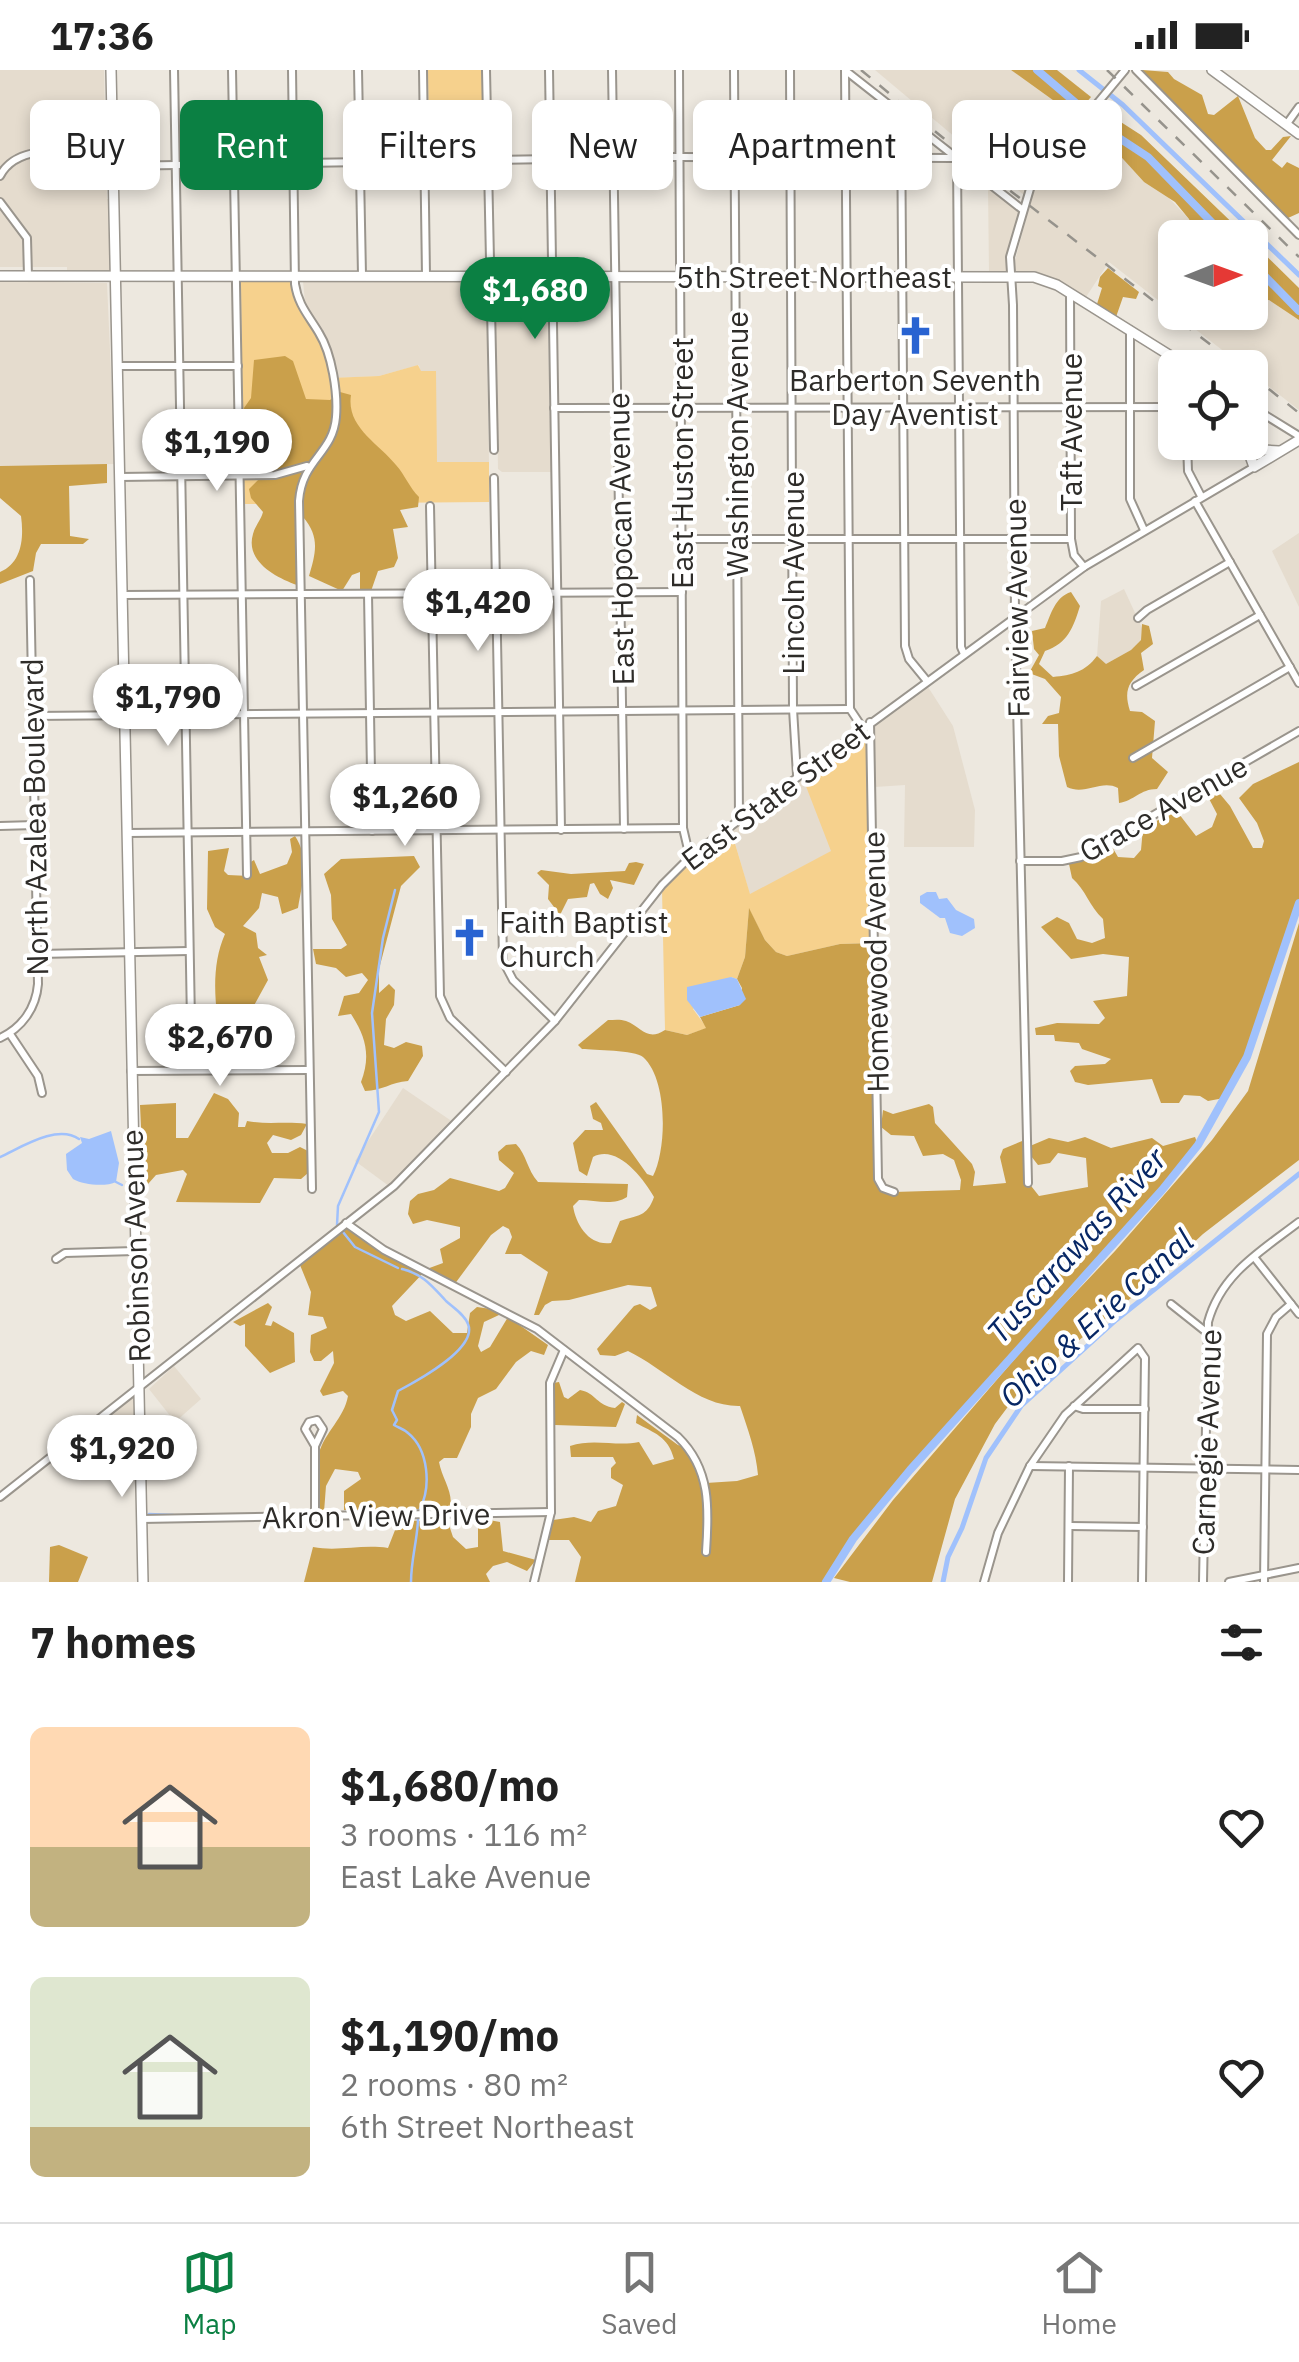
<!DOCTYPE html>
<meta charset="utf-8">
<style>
:root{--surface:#fff;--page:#f6f6f6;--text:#222;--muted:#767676;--line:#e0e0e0;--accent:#0b8043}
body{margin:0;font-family:"IBM Plex Sans",sans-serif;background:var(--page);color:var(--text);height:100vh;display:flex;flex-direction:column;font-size:38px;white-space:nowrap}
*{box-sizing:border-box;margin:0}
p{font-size:32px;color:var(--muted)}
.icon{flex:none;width:55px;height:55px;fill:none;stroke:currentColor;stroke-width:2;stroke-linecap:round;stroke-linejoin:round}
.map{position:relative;height:1512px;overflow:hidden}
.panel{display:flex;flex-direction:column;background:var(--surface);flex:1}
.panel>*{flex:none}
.top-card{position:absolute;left:30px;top:30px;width:1240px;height:90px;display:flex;gap:20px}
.needle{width:65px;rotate:89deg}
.buttons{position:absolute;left:1158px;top:150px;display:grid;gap:20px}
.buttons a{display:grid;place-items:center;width:110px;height:110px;border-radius:15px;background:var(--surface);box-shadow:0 5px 15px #0003;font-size:50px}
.price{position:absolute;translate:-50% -85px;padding:0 22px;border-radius:35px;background:#fff;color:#222;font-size:32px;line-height:65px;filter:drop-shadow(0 2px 5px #0008)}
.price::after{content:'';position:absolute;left:50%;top:60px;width:30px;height:22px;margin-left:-15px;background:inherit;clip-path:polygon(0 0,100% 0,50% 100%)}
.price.selected{background:var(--accent);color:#fff}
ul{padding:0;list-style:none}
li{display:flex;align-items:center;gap:30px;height:250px;padding:0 30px}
li span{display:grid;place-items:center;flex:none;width:280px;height:200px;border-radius:15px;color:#555}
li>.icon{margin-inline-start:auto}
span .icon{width:120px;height:120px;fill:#fffc;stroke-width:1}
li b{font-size:42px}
h2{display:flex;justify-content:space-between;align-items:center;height:120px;padding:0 30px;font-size:42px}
.chip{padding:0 35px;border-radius:15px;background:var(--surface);box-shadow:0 5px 15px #0003;font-size:35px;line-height:90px}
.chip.selected{background:var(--accent);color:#fff}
.status{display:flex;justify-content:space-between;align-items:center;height:70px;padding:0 50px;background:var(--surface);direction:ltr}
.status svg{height:28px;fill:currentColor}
.tabs{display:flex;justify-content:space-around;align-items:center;height:140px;border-top:2px solid var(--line);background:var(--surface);font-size:28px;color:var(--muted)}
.tabs a{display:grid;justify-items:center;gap:5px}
.tabs .selected{color:var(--accent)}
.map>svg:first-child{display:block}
.built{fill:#e5dcce}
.green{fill:#f6d18d}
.forest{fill:#caa04b}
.water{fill:#a0c1fc}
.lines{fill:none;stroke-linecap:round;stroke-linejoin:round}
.stream{stroke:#a0c1fc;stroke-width:2.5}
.canal{stroke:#a0c1fc;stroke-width:5}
.river{stroke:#a0c1fc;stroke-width:8}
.minor-casing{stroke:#9a958d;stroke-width:10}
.major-casing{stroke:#9a958d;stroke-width:12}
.minor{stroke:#fff;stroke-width:6}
.major{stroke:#fff;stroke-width:9}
.rail{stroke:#96938c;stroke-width:2.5;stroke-dasharray:12 12;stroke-linecap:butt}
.labels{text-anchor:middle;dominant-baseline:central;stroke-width:8;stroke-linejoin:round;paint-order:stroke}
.street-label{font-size:30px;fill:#2e2c29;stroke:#fff}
.poi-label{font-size:30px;fill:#2e2c29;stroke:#fff}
.water-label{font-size:32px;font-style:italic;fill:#072765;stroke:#fff}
</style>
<div class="status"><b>17:36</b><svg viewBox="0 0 49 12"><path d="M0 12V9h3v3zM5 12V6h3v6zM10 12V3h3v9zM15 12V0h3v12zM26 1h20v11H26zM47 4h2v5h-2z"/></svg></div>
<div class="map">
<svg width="1299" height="1512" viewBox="0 0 1299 1512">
<rect width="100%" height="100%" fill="#ede8df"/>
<g class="built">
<polygon points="0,0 104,0 107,129 113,129 114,206 67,206 67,197 0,197"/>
<polygon points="875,0 1011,0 1080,50 1025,126"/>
<polygon points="1082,58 1113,78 1144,112 1164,123 1189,149 1196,167 1175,168 1175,242 1206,243 1206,249 1225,259 1230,249 1250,242 1256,231 1269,230 1299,250 1299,340 1250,302 1250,298 1244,297 1109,192 1086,227 1056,209 1019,204 1013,198 1035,116"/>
<polygon points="988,116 1022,141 1008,205 989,205"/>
<polygon points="0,211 107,213 115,394 0,396"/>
<polygon points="303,211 547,212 551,402 502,402 498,399 496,283 487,284 489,392 437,393 419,295 379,306 335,308 328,271 305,232"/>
<polygon points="1299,463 1299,537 1272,481"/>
<polygon points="1124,519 1142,558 1141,570 1131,580 1105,595 1097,586 1101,531"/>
<polygon points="928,617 953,656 975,740 974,777 904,777 905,715 875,717 875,655"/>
<polygon points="801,702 832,781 750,825 730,756"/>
<polygon points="403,1018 453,1052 389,1116 355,1091"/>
<polygon points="174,1296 201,1329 175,1352 149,1319"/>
<polygon points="137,1320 138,1391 108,1393 106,1346"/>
</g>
<g class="green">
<polygon points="428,0 482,0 483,85 429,86"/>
<polygon points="241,211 291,211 301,242 320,266 330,308 379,306 418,295 421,301 436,301 437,392 489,392 489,432 244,434 244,403 257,402 258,360 242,359"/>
<polygon points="870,652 874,873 840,874 787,886 776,882 765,870 749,839 745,887 737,909 731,907 693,939 707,958 687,965 665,960 662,820 687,792 731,760 750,824 831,781 802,706"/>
</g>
<g class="forest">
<polygon points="1011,0 1057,0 1091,27 1075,46"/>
<polygon points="1142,0 1168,2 1174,9 1202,25 1208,44 1214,45 1238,26 1255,68 1266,80 1271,80 1283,67 1291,66 1272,90 1282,98 1287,92 1299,98 1299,143 1288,148"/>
<polygon points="1099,38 1141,65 1247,167 1196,167 1189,149 1175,132 1144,112 1113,78 1083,60"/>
<polygon points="1250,170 1299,218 1299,250 1269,230 1256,231 1250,241"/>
<polygon points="1108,198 1139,222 1136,229 1123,227 1116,247 1097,234 1102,218 1098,216 1100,207"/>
<path d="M285 286 293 291 306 329 330 330 340 322 351 325C346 357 378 373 396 395 405 405 409 417 419 427L418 437 400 440 408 457 393 459 398 488 394 497 378 501 370 524 360 521V502L352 505 342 521 309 506C316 482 320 467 303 447L297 451V515C275 507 245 491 253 464 255 456 261 450 263 442L251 428 249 419 259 409 262 396 259 380 253 381 244 338 251 328 254 290Z"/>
<path d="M107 394V413L69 416 70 466 89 469 83 474H41L36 483 33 501 0 514V502C22 493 24 468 21 446L0 428V396Z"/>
<path d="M1071 522 1080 536C1073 558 1068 573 1045 581L1039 594 1053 607C1072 605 1085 602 1097 586L1106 594 1131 580 1141 570 1142 554 1149 556 1153 574 1141 583 1144 600C1127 612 1124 622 1130 641L1142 642 1155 651 1152 688 1168 702 1157 719C1140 719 1134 731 1119 733L1118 718C1101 709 1085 726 1067 717L1059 686 1058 654H1042L1048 646 1059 643 1061 627 1045 609 1029 603 1039 585 1034 579 1032 561 1045 558C1051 544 1055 527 1071 522Z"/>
<path d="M1299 692V833L1247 987 1224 1028 1208 1031 1200 1026 1184 1025 1179 1033H1161L1152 1009 1088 1015 1075 1012 1070 1001 1075 996 1105 994 1111 989 1082 979 1079 973 1055 971 1054 965H1036L1035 958 1057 953 1099 954 1105 948 1093 931 1127 926 1129 887 1103 884 1071 889 1041 857 1057 847 1069 853 1077 869 1092 873 1105 868 1103 849C1089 836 1086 820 1072 808L1069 794 1111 775 1118 787 1134 788 1141 780 1143 758 1172 743 1179 744 1196 766 1212 757 1217 744 1206 723 1215 718 1230 736 1253 778H1262L1264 771 1257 753 1239 728 1253 714Z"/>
<path d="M295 766C310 788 302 814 298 838L282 844 278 827 262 823 259 838 243 856 256 863 258 878 267 885 259 887 268 910 241 959 219 958C214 927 212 893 225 864L215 857 207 839 208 781 229 778 224 801 228 805 249 806V793L254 790 260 804 287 794 292 782 290 769Z"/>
<path d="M414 786 420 797 401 816 379 899V923L389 914 395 920 394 935 386 949 384 975 394 978 406 972 422 976 423 986 408 1011C391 1012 382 1021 365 1021L361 1012C371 986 366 967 351 944L338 946 344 926 359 923 368 910 362 903 346 907 336 898 316 894 313 879H341L347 875 332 849 331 825 324 804 341 789Z"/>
<polygon points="636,792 644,794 634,815 610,810 613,818 608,829 600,824 594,813 590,814 587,827 568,829 560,845 548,829 549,815 537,803 541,800 571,804 625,801 629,793"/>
<path d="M749 838 765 870 776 882 787 886 840 874 874 873 880 1113 894 1122 960 1120 961 1110 954 1090 943 1084 923 1086 914 1066 891 1065 881 1057 883 1040 893 1044 929 1034 933 1037 935 1053 972 1094 975 1102 973 1116 1006 1113 1000 1087 1003 1079 1027 1069 1028 1112 1039 1126 1088 1117 1086 1088 1058 1083 1050 1093 1038 1095 1031 1086 1030 1076 1049 1068 1068 1072 1085 1067 1111 1078 1152 1068 1163 1076 1195 1067 1198 1075 910 1400 853 1469 826 1512H575L581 1487 569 1470H549L553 1450 574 1447 591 1452 598 1441 616 1436 623 1415 611 1408V1398L616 1393 613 1387H571L570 1376C594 1368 617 1377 639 1372L653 1395 674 1389C668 1366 654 1363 636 1353L637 1345 678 1375 688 1378 706 1413 737 1411 758 1405C756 1381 748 1360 740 1336 698 1337 664 1298 628 1281L615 1286 600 1285 597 1279 634 1236 640 1234 650 1240 657 1236 651 1217 628 1215 569 1230 552 1231 545 1235 539 1245H534L548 1202 521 1184H505L512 1167 509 1159 503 1156 491 1165 454 1215 425 1201 392 1236 395 1245 406 1251 430 1241 453 1263H467L470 1243 477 1237 498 1240 499 1245 484 1252 478 1276 481 1282 490 1277 508 1247 548 1275 544 1285 531 1281 516 1292 496 1319 478 1328 471 1344V1357L457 1388H444L439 1392C442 1409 454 1422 450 1439L344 1440V1421L361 1409 358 1402 335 1399 326 1416 324 1442 319 1441C319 1424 315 1400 319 1383 325 1362 344 1348 348 1326L343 1321 323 1326 320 1321 334 1293 333 1281 321 1291H314L310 1282 311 1265 327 1258 323 1247 308 1245 311 1222 300 1195 349 1157 424 1200 443 1193 440 1179 460 1168V1157L427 1150 413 1154 408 1144 410 1131 418 1124 434 1120 450 1108 499 1121 505 1118 514 1103 499 1090 498 1082 506 1075 516 1074C527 1085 527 1100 538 1112L628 1114 627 1127C613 1136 596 1130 579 1130L573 1136C576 1155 589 1176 611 1173L620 1151C638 1145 647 1147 654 1127 643 1108 617 1074 593 1087L587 1106 579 1101 573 1073 585 1060H603L601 1053 593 1049 590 1036 596 1032 647 1104 653 1106C667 1079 668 1009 643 987 635 980 594 980 582 979L578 975 608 950C614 950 620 949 626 951 642 957 647 972 665 960L687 965 706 958 700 947 740 935 742 918 737 909 745 887Z"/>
<polygon points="1299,853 1299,1090 1203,1164 1157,1207 1025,1314 995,1354 955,1429 932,1512 850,1512 834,1508 893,1430 1038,1262 1115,1181 1212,1070 1248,1021"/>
<path d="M214 1023 228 1029 239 1043 238 1057H245L247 1051C267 1055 286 1051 307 1054L301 1065 291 1070 273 1065 267 1073 272 1083H288L300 1077 308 1081V1103L301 1109 274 1108 260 1133 176 1132 187 1104 183 1100 156 1105 148 1114 143 1100 140 1035 176 1033V1068H188Z"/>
<polygon points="268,1233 272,1237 265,1255 271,1256 273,1251 294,1263 295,1292 270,1303 245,1276 245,1254 240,1256 233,1252"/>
<path d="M559 1312 564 1327 568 1329 580 1320C596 1323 597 1336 615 1338L622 1332 625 1334 616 1357 555 1355 553 1313Z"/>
<path d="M478 1448 500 1452 503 1481 536 1490 527 1501 507 1492 493 1496 486 1504 490 1512H304L313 1477C338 1482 361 1474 388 1478L399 1450 448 1452 453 1467 466 1479 478 1477Z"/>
<polygon points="59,1475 88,1487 78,1512 49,1512 50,1477"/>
</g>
<g class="water">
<polygon points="927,822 936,822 939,829 947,828 956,840 974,849 975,858 962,866 950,863 945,848 940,848 920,833 920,826"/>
<polygon points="731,907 737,909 746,929 740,935 700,947 687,930 687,917"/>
<path d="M111 1061 119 1093 116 1112C106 1117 83 1115 73 1109L67 1100 66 1084 82 1073 80 1067 89 1069Z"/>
</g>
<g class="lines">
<g class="stream">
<path d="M0 1087C22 1077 57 1054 79 1069"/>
<polyline points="116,1112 122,1115"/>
<polyline points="337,1155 338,1136 379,1042 372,943 383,868 395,820"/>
<polyline points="343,1162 355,1177 398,1198"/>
<path d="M402 1199C423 1204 432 1216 446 1231 454 1238 465 1245 468 1254 478 1278 417 1311 398 1321L392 1340 397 1350 394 1355C399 1358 404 1359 408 1363 429 1380 431 1417 420 1439"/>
<polyline points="149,1444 173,1445"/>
<path d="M411 1512C411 1490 417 1472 418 1450"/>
</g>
<g class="canal">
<polyline points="1079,0 1123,35 1299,205"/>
<polyline points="943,1512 948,1487 962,1458 986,1388 1021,1336 1116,1250 1299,1104"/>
</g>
<g class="river">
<polyline points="1037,0 1110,62 1148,87 1227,168"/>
<polyline points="1250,191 1299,241"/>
<polyline points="826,1512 853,1469 910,1400 1162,1120 1198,1075 1247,987 1299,833"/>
</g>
<defs>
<g id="minor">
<polyline points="174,0 191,952"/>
<polyline points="232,0 247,805"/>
<path d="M292 0 295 214C298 235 309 246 319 263 332 284 338 323 336 347 333 384 302 389 299 431L312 1119"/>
<polyline points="358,0 362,205"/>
<polyline points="423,0 426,205"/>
<polyline points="486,0 494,380"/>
<polyline points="549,0 561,760"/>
<polyline points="612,0 624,759"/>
<polyline points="679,0 683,758 687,775 693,784"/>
<polyline points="734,0 739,749"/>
<polyline points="790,0 793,639 797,705"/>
<polyline points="845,0 850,639 862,657"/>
<polyline points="1136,0 1299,165"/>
<polyline points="846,1 1023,140"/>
<polyline points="901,47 905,576 909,589 927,611"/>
<polyline points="1286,55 1299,37"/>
<polyline points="957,90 961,577 964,584"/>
<polyline points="113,96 675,87 955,88"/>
<path d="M0 106C18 70 78 83 112 83"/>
<polyline points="0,132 27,168 28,206"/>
<polyline points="1070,224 1071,469 1074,485 1084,497"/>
<polyline points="1130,260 1130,429 1144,460"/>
<polyline points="117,296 238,296"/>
<polyline points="554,338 1175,337"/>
<polyline points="1250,339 1257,340 1299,366"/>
<polyline points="1187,372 1188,401 1201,426"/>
<polyline points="119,407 275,405 307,396"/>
<polyline points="494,408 503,891 513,910 555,951"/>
<polyline points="1195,431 1299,613"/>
<polyline points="430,436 440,926 450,948 506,1002"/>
<polyline points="682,469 1071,469"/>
<polyline points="368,524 372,761"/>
<polyline points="122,525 682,522"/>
<polyline points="1138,548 1147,540 1230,492"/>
<polyline points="1136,616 1260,545"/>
<polyline points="33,646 850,639"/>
<polyline points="870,652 878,1109 883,1118 894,1122"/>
<polyline points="1133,688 1290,597"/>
<polyline points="0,756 35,755"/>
<polyline points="127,763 683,758"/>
<polyline points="1020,791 1062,791 1081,787 1299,661"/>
<polyline points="38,884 189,881"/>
<polyline points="10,964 38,1006 42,1023"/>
<path d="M0 968C22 958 36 938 38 914L30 510"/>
<polyline points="131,1001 309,1000"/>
<polyline points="1028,1113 1015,547 1013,235 1010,187 1032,112 1125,0"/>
<path d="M346 1153 384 1180 537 1259 678 1367C711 1399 709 1439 706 1482"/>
<polyline points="1254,1187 1299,1244"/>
<polyline points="56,1189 65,1183 135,1181"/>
<polyline points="1171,1234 1205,1261"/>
<polyline points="1074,1336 1083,1339 1145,1339"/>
<polyline points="315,1376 305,1359 309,1352 317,1350 323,1359 315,1376 315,1447"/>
<polyline points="1030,1396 1299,1400"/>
<polyline points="0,1427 394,1116 555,951 662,815 693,784 1084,497 1254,397"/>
<polyline points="141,1449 551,1442"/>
<polyline points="1070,1456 1143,1457"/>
<polyline points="534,1512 551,1442 550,1313 564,1280"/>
<polyline points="984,1512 998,1463 1030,1396 1065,1345 1138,1278 1145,1288 1142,1512"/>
<polyline points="1068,1512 1069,1396"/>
<path d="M1203 1512 1208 1252C1221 1204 1261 1181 1299 1152"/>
<polyline points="1229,1512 1299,1498"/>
<polyline points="1264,1512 1267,1264 1276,1247 1291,1234"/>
</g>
<g id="major">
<polyline points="111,0 143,1512"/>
<polyline points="1212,0 1299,64"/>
<polyline points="0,206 1034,207 1057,215 1190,298"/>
<polyline points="1245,372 1254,397 1299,370"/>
<polyline points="1250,372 1264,380 1279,381"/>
</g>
</defs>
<use href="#minor" class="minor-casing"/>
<use href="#major" class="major-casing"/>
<use href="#minor" class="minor"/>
<use href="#major" class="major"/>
<g class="rail">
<polyline points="861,0 965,86 1241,298"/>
<polyline points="1107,0 1299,187"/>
<polyline points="1250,304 1299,343"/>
</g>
</g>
<defs>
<symbol id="church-bare" viewBox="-9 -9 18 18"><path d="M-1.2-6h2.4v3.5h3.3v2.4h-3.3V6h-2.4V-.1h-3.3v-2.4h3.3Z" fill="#2963d1" stroke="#fff" stroke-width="2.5" paint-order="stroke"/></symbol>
</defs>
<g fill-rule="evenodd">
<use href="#church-bare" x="888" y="238" width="55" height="55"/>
<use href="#church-bare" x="442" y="840" width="55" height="55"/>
</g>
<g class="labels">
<g class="street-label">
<text x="814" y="206">5th Street Northeast</text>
<text transform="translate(1070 362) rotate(-90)">Taft Avenue</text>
<text transform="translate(736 374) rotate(-90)">Washington Avenue</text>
<text transform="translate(681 393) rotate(-90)">East Huston Street</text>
<text transform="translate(620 469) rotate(-91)">East Hopocan Avenue</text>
<text transform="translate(792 503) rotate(-90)">Lincoln Avenue</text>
<text transform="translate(1016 538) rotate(-91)">Fairview Avenue</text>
<text transform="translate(775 725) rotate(-37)">East State Street</text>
<text transform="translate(1163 738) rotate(-29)">Grace Avenue</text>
<text transform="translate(34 747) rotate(-91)">North Azalea Boulevard</text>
<text transform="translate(875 892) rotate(-91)">Homewood Avenue</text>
<text transform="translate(135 1176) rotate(-92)">Robinson Avenue</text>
<text transform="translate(1206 1372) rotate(-88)">Carnegie Avenue</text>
<text transform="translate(376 1445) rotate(-1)">Akron View Drive</text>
</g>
<g class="poi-label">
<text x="915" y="309">Barberton Seventh<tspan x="915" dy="34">Day Aventist</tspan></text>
<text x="499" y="851" text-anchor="start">Faith Baptist<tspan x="499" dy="34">Church</tspan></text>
</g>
<g class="water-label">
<text transform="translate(1076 1175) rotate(-48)">Tuscarawas River</text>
<text transform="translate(1096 1248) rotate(-42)">Ohio &amp; Erie Canal</text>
</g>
</g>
</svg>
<div class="buttons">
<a><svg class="needle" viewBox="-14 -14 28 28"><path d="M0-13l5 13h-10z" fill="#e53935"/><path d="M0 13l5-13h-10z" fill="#767676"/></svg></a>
<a><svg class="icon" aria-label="locate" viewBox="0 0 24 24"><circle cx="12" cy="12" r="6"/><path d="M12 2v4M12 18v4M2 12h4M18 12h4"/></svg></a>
</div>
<b class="price selected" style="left:535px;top:272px">$1,680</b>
<b class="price" style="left:217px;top:424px">$1,190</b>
<b class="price" style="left:478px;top:584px">$1,420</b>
<b class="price" style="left:168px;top:679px">$1,790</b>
<b class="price" style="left:405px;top:779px">$1,260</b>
<b class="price" style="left:220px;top:1019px">$2,670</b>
<b class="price" style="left:122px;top:1430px">$1,920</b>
<div class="top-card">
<a class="chip">Buy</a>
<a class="chip selected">Rent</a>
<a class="chip">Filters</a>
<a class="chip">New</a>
<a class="chip">Apartment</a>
<a class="chip">House</a>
</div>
</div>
<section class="panel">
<h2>7 homes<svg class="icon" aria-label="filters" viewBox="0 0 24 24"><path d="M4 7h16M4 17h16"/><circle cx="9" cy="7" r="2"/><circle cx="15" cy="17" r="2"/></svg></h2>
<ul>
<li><span style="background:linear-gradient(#ffd9b3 60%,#c2b280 0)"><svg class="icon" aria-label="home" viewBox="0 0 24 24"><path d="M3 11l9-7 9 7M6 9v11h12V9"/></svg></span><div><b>$1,680/mo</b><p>3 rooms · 116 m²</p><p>East Lake Avenue</p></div><svg class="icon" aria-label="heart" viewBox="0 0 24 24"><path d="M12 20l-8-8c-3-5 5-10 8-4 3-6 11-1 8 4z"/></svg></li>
<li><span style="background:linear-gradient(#dfe7d0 75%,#c2b280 0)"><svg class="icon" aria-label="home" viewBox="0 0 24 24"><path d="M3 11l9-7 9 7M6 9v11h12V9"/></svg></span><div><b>$1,190/mo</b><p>2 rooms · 80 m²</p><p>6th Street Northeast</p></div><svg class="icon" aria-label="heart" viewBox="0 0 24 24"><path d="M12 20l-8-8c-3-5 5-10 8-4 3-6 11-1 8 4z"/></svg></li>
</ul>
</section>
<nav class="tabs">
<a class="selected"><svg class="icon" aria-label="map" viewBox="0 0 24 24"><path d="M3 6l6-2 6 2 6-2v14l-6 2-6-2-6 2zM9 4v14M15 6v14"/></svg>Map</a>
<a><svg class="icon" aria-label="saved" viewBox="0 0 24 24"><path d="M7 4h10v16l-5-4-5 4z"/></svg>Saved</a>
<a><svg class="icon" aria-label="home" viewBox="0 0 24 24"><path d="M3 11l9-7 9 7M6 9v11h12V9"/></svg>Home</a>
</nav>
